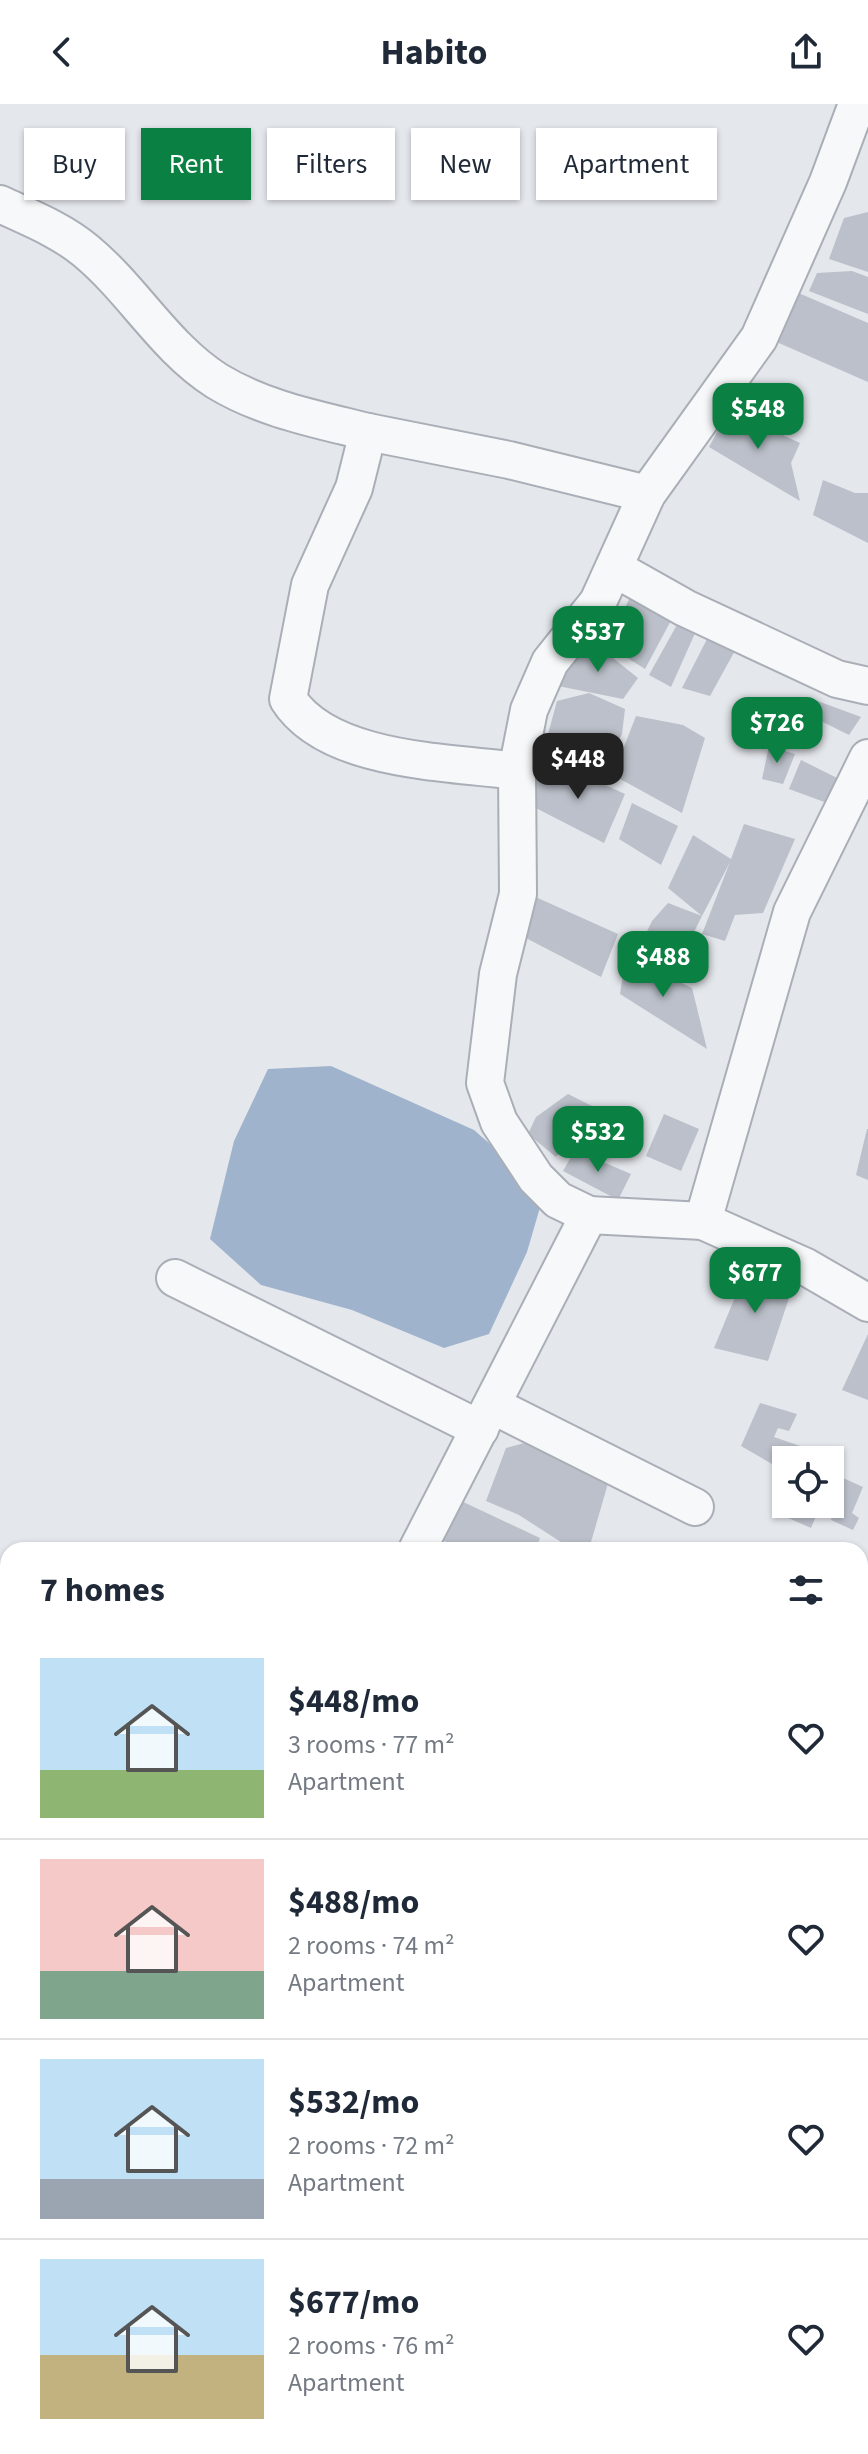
<!DOCTYPE html>
<meta charset="utf-8">
<style>
:root{--surface:#fff;--page:#f6f6f7;--text:#1f2937;--muted:#747a83;--line:#e0e1e3;--accent:#0b8043}
body{margin:0;font-family:"Source Sans 3",sans-serif;background:var(--page);color:var(--text);height:100vh;display:flex;flex-direction:column;font-size:30px;white-space:nowrap}
*{box-sizing:border-box;margin:0}
p{font-size:26px;color:var(--muted)}
.icon{flex:none;width:44px;height:44px;fill:none;stroke:currentColor;stroke-width:2;stroke-linecap:round;stroke-linejoin:round}
.map{position:relative;flex:1;overflow:hidden}
.side{position:absolute;left:0px;top:1438px;width:868px;height:912px;display:flex;flex-direction:column;background:var(--surface);border-radius:24px 24px 0 0;box-shadow:0 2px 6px #0004}
.side>*{flex:none}
.banner{position:absolute;left:24px;top:24px;width:820px;height:72px;display:flex;gap:16px}
.controls{position:absolute;left:772px;top:1342px;display:grid;gap:16px}
.controls a{display:grid;place-items:center;width:72px;height:72px;border-radius:0px;background:var(--surface);box-shadow:0 2px 6px #0004;font-size:40px}
.price{position:absolute;translate:-50% -68px;padding:0 18px;border-radius:16px;background:var(--accent);color:#fff;font-size:26px;line-height:52px;filter:drop-shadow(0 2px 4px #0008)}
.price::after{content:'';position:absolute;left:50%;top:48px;width:24px;height:18px;margin-left:-12px;background:inherit;clip-path:polygon(0 0,100% 0,50% 100%)}
.price.active{background:#222;color:#fff}
ul{padding:0;list-style:none}
li{display:flex;align-items:center;gap:24px;height:200px;padding:0 40px}
li+li{border-top:2px solid var(--line)}
li span{display:grid;place-items:center;flex:none;width:224px;height:160px;border-radius:0px;color:#555}
li>.icon{margin-inline-start:auto}
span .icon{width:96px;height:96px;fill:#fffc;stroke-width:1}
li b{font-size:34px}
h2{display:flex;justify-content:space-between;align-items:center;height:96px;padding:0 40px;font-size:34px}
.tag{padding:0 28px;border-radius:0px;background:var(--surface);box-shadow:0 2px 6px #0004;font-size:28px;line-height:72px}
.tag.active{background:var(--accent);color:#fff}
header{display:flex;justify-content:space-between;align-items:center;height:104px;padding:0 40px;background:var(--surface);font-size:36px;font-weight:700}
.map>svg:first-child{display:block}
.water{fill:#9fb4cc}
.building{fill:#bbc0ca}
.lines{fill:none;stroke-linecap:round;stroke-linejoin:round}
.minor-casing{stroke:#a9aeb7;stroke-width:40}
.minor{stroke:#f7f8fa;stroke-width:36}
</style>
<header><svg class="icon" aria-label="back" viewBox="0 0 24 24"><path d="M15 5l-7 7 7 7"/></svg>Habito<svg class="icon" aria-label="share" viewBox="0 0 24 24"><path d="M12 15V3M7 8l5-5 5 5M5 13v7h14v-7"/></svg></header>
<div class="map">
<svg width="868" height="2350" viewBox="0 0 868 2350">
<rect width="100%" height="100%" fill="#e4e7ec"/>
<g class="water">
<polygon points="331,962 474,1026 506,1054 541,1100 527,1148 489,1230 444,1244 352,1206 261,1181 210,1135 234,1037 268,965"/>
<polygon points="8,1475 8,1689 0,1686 0,1482"/>
</g>
<g class="building">
<polygon points="868,108 868,168 829,155 844,114"/>
<polygon points="852,167 868,173 868,210 809,187 817,169"/>
<polygon points="794,187 868,219 868,278 772,236"/>
<polygon points="729,306 800,339 791,359 800,397 709,343"/>
<polygon points="823,376 855,389 868,389 868,439 813,411"/>
<polygon points="635,483 675,509 645,565 607,541"/>
<polygon points="678,519 696,527 671,583 649,571"/>
<polygon points="707,535 737,543 710,592 682,584"/>
<polygon points="598,542 638,574 623,595 558,582 579,544"/>
<polygon points="589,589 625,605 622,630 615,644 596,643 590,669 541,656 557,597"/>
<polygon points="815,596 861,613 849,631 807,610"/>
<polygon points="636,612 683,621 705,634 682,709 613,671"/>
<polygon points="769,642 795,650 783,680 762,675"/>
<polygon points="801,656 839,675 827,699 789,685"/>
<polygon points="564,662 625,690 604,739 532,702 537,673"/>
<polygon points="632,699 678,722 661,761 619,735"/>
<polygon points="744,720 795,735 763,809 735,811 725,837 702,830 730,758 702,812 668,784 693,731 731,755"/>
<polygon points="531,791 618,830 601,873 522,832"/>
<polygon points="668,799 702,812 679,858 668,863 653,856 641,840 652,817"/>
<polygon points="639,858 692,884 707,945 620,890 625,859"/>
<polygon points="568,990 596,1004 556,1053 528,1030 536,1013"/>
<polygon points="664,1010 699,1025 681,1067 646,1052"/>
<polygon points="867,1025 868,1025 868,1076 856,1071"/>
<polygon points="575,1046 631,1070 618,1096 563,1067"/>
<polygon points="748,1162 794,1179 768,1257 714,1244"/>
<polygon points="868,1230 868,1296 842,1286"/>
<polygon points="760,1299 797,1310 789,1327 778,1324 774,1333 809,1345 803,1356 786,1356 786,1368 741,1342"/>
<polygon points="546,1333 609,1376 591,1438 564,1440 519,1411 486,1397 506,1344"/>
<polygon points="830,1368 863,1383 852,1409 859,1414 853,1426 831,1416 834,1400 830,1399"/>
<polygon points="457,1395 540,1434 536,1446 464,1446 440,1435"/>
<polygon points="791,1400 821,1400 811,1424 786,1413"/>
<polygon points="868,1727 868,1788 860,1784 860,1746"/>
<polygon points="860,1793 868,1798 868,1843 860,1848"/>
<polygon points="8,1800 8,1875 0,1871 0,1817"/>
<polygon points="868,1872 868,1906 860,1901 860,1887"/>
<polygon points="0,2270 8,2274 8,2311 0,2309"/>
<polygon points="860,2308 868,2310 868,2333 860,2330"/>
<polygon points="0,2333 8,2335 8,2342 35,2342 62,2350 0,2350"/>
<polygon points="100,2342 210,2342 206,2350 116,2350"/>
<polygon points="306,2342 369,2342 366,2350 304,2350"/>
<polygon points="468,2342 520,2342 516,2350 487,2350"/>
</g>
<g class="lines">
<defs>
<g id="minor">
<path d="M0 100C30 114 61 126 86 147 134 187 164 243 217 277 263 305 316 315 368 328L354 384 310 481 288 595C328 658 448 658 517 667"/>
<polyline points="368,328 509,356 647,390"/>
<polyline points="614,464 685,504 837,575 868,582"/>
<polyline points="589,1111 558,1096 536,1074 499,1018 485,979 498,870 518,790 517,667 529,606 550,558 598,498 647,390 759,234 828,78 857,0"/>
<polyline points="703,1117 806,1163 868,1199"/>
<polyline points="175,1174 480,1325"/>
<polyline points="492,1301 695,1403"/>
<polyline points="417,1446 589,1111 703,1117 792,808 868,654"/>
<polyline points="0,1727 8,1731"/>
<polyline points="0,2191 8,2171"/>
<polyline points="580,2342 594,2350"/>
</g>
</defs>
<use href="#minor" class="minor-casing"/>
<use href="#minor" class="minor"/>
</g>
</svg>
<div class="controls">
<a><svg class="icon" aria-label="locate" viewBox="0 0 24 24"><circle cx="12" cy="12" r="6"/><path d="M12 2v4M12 18v4M2 12h4M18 12h4"/></svg></a>
</div>
<b class="price" style="left:758px;top:347px">$548</b>
<b class="price" style="left:598px;top:570px">$537</b>
<b class="price" style="left:777px;top:661px">$726</b>
<b class="price active" style="left:578px;top:697px">$448</b>
<b class="price" style="left:663px;top:895px">$488</b>
<b class="price" style="left:598px;top:1070px">$532</b>
<b class="price" style="left:755px;top:1211px">$677</b>
<div class="banner">
<a class="tag">Buy</a>
<a class="tag active">Rent</a>
<a class="tag">Filters</a>
<a class="tag">New</a>
<a class="tag">Apartment</a>
</div>
<section class="side">
<h2>7 homes<svg class="icon" aria-label="filters" viewBox="0 0 24 24"><path d="M4 7h16M4 17h16"/><circle cx="9" cy="7" r="2"/><circle cx="15" cy="17" r="2"/></svg></h2>
<ul>
<li><span style="background:linear-gradient(#bfe0f5 70%,#8fb573 0)"><svg class="icon" aria-label="home" viewBox="0 0 24 24"><path d="M3 11l9-7 9 7M6 9v11h12V9"/></svg></span><div><b>$448/mo</b><p>3 rooms · 77 m²</p><p>Apartment</p></div><svg class="icon" aria-label="heart" viewBox="0 0 24 24"><path d="M12 20l-8-8c-3-5 5-10 8-4 3-6 11-1 8 4z"/></svg></li>
<li><span style="background:linear-gradient(#f6c9c9 70%,#7fa58c 0)"><svg class="icon" aria-label="home" viewBox="0 0 24 24"><path d="M3 11l9-7 9 7M6 9v11h12V9"/></svg></span><div><b>$488/mo</b><p>2 rooms · 74 m²</p><p>Apartment</p></div><svg class="icon" aria-label="heart" viewBox="0 0 24 24"><path d="M12 20l-8-8c-3-5 5-10 8-4 3-6 11-1 8 4z"/></svg></li>
<li><span style="background:linear-gradient(#bfe0f5 75%,#9aa5b1 0)"><svg class="icon" aria-label="home" viewBox="0 0 24 24"><path d="M3 11l9-7 9 7M6 9v11h12V9"/></svg></span><div><b>$532/mo</b><p>2 rooms · 72 m²</p><p>Apartment</p></div><svg class="icon" aria-label="heart" viewBox="0 0 24 24"><path d="M12 20l-8-8c-3-5 5-10 8-4 3-6 11-1 8 4z"/></svg></li>
<li><span style="background:linear-gradient(#bfe0f5 60%,#c2b280 0)"><svg class="icon" aria-label="home" viewBox="0 0 24 24"><path d="M3 11l9-7 9 7M6 9v11h12V9"/></svg></span><div><b>$677/mo</b><p>2 rooms · 76 m²</p><p>Apartment</p></div><svg class="icon" aria-label="heart" viewBox="0 0 24 24"><path d="M12 20l-8-8c-3-5 5-10 8-4 3-6 11-1 8 4z"/></svg></li>
</ul>
</section>
</div>
